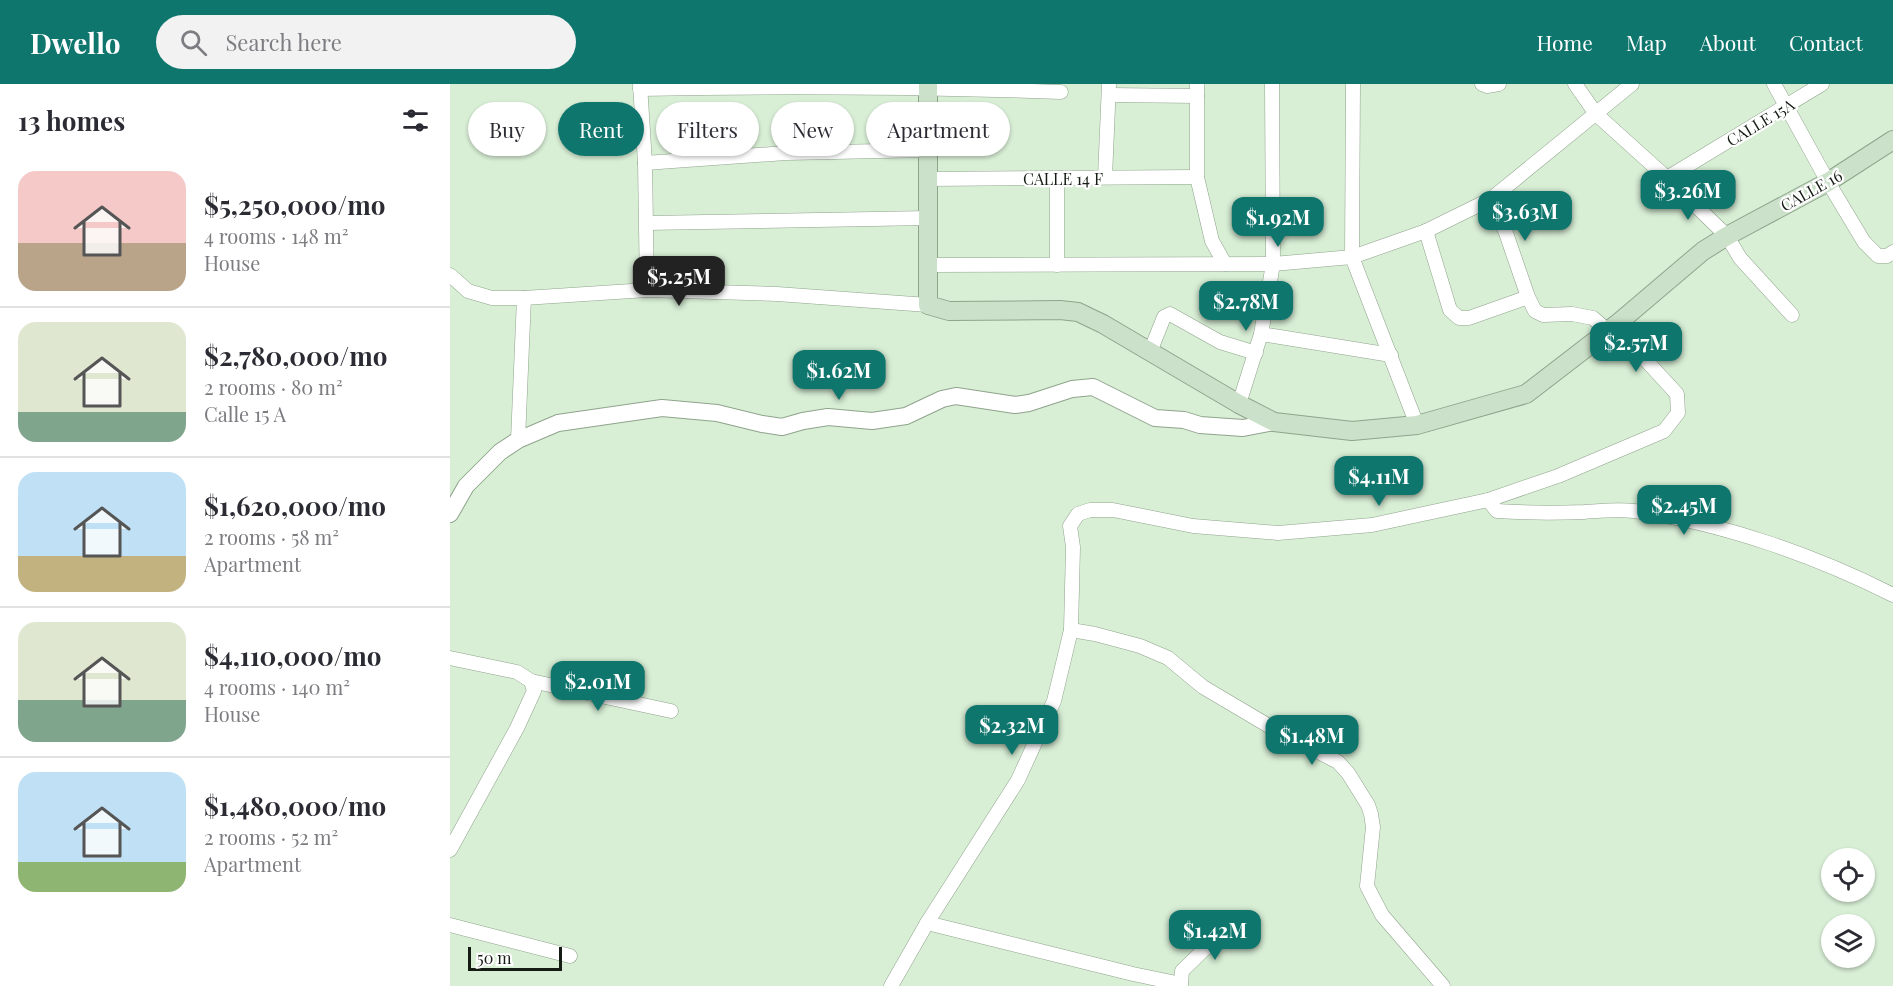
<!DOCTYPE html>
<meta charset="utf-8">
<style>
:root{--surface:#fff;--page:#f2f2f3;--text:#2b2b33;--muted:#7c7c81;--line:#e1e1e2;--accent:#0f766e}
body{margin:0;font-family:"Playfair Display",serif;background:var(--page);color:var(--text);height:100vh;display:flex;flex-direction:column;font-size:22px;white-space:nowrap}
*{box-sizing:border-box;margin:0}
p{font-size:20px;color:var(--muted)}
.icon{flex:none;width:33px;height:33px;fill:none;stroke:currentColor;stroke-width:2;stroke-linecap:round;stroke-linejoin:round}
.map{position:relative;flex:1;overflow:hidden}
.side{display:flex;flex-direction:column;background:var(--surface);width:450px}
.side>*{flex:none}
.hud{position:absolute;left:18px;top:18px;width:570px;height:54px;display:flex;gap:12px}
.fabs{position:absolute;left:1371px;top:764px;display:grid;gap:12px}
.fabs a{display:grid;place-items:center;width:54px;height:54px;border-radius:50%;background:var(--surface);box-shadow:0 2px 4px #0004;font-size:30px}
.scale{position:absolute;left:18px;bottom:15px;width:94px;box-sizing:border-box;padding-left:6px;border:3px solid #141c13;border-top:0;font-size:16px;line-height:21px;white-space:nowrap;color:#141c13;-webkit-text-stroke:4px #fff;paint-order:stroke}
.price{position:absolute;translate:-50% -51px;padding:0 14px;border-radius:12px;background:var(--accent);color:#fff;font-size:20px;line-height:39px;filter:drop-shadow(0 2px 3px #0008)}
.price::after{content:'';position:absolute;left:50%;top:36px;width:18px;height:14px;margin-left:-9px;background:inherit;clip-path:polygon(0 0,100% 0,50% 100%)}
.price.on{background:#222;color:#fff}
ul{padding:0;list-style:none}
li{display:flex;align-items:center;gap:18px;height:150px;padding:0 18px}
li+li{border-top:2px solid var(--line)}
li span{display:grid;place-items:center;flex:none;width:168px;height:120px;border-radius:18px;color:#555}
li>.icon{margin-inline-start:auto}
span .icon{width:72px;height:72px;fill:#fffc;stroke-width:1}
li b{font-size:26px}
h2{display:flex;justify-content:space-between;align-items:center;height:72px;padding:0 18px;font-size:26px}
.pill{padding:0 21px;border-radius:27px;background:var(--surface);box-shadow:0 2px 4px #0004;font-size:21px;line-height:54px}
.pill.on{background:var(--accent);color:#fff}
header{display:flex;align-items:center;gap:36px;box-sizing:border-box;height:84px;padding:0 30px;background:var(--accent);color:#fff}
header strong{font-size:28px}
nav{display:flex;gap:33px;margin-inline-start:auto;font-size:21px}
.search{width:420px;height:54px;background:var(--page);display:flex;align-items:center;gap:15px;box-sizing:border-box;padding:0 21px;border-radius:33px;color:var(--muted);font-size:22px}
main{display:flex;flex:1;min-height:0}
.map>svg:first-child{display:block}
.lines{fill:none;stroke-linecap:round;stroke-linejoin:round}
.minor-casing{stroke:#8fa48c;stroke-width:15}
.tertiary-casing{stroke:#8fa48c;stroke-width:18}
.secondary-casing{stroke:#8fa48c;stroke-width:20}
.minor{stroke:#fff;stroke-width:14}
.tertiary{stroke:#fff;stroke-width:16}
.secondary{stroke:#cce1c9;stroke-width:18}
.labels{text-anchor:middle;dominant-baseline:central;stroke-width:4.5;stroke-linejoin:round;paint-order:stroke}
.street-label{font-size:16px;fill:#141c13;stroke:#fff}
</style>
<header>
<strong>Dwello</strong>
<div class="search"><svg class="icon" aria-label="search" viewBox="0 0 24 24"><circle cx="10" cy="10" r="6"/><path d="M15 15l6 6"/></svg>Search here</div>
<nav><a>Home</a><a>Map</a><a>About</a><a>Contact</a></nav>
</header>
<main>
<section class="side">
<h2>13 homes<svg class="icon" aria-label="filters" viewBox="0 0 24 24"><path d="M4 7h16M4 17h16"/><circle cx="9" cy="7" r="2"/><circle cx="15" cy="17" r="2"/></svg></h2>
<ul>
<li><span style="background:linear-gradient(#f6c9c9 60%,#b9a48a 0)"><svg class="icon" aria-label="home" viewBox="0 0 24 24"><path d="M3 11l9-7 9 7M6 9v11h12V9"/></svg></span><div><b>$5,250,000/mo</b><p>4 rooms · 148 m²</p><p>House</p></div></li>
<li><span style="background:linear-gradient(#dfe7d0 75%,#7fa58c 0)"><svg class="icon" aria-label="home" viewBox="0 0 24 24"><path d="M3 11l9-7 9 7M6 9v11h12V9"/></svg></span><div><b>$2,780,000/mo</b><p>2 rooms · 80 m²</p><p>Calle 15 A</p></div></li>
<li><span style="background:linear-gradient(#bfe0f5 70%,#c2b280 0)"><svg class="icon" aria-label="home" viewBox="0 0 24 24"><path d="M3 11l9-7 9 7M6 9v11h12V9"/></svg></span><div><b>$1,620,000/mo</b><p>2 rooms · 58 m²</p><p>Apartment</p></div></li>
<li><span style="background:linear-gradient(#dfe7d0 65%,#7fa58c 0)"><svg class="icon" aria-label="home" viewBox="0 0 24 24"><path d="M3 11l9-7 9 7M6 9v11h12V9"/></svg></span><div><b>$4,110,000/mo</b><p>4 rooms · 140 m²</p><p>House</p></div></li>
<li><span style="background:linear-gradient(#bfe0f5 75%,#8fb573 0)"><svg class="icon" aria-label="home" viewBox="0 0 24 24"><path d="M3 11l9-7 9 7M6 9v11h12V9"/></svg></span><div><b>$1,480,000/mo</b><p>2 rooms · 52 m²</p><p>Apartment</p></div></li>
</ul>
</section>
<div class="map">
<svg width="1443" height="902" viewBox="0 0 1443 902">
<rect width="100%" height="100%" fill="#d8eed5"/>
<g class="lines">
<defs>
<g id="minor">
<polyline points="190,0 195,79 197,206"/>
<polyline points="747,0 747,93 762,157 775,180"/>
<polyline points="903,0 902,173 967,341"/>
<polyline points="1032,0 1037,2 1049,0"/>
<polyline points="1125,0 1146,30 1217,94 1277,152 1290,174 1342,231"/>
<polyline points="1324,0 1378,98 1414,158 1428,172 1437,172 1443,168"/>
<path d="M190 5C331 2 470 3 611 8"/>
<polyline points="659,11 747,12"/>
<polyline points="195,79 336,69 478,66"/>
<polyline points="655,93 659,0"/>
<polyline points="607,94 607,181"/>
<polyline points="1217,94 1372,0"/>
<polyline points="478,95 747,93"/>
<polyline points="1041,115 1056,149 1078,213"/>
<polyline points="197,139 478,134"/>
<polyline points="976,147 1000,226 1009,234 1019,234 1078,213 1085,227 1093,231 1122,230 1143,234 1158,247"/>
<polyline points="478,181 823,180 902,173 976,147 1041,115 1182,0"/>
<polyline points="0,191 18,207 42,214 74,214 197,206 327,210 478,221"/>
<polyline points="811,250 941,271"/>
<polyline points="700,268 714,233 720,230 770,258 806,269"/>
<polyline points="789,320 811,250 823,180 822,0"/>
<polyline points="68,356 74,214"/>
<path d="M1038 416 1047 427C1076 429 1105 429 1134 428 1150 427 1168 425 1184 427 1270 438 1366 472 1443 511"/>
<polyline points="621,546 645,550 690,562 718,574 753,603 819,642 888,678 898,689 918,721 921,730 923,743 917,802 932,831 993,902"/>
<polyline points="0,574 67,588 81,597 221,627"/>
<polyline points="0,766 67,644 84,607 81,597"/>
<polyline points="477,839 683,890 731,900 732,887 776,844"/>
<polyline points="0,841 120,872"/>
<polyline points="441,902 477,839 568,696 604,617 621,546 623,463 620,442 628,430 640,426 663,426 743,442 828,449 922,441 1038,416 1108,392 1214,347 1228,329 1227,310 1192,272 1167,240"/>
</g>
<polyline id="tertiary" points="0,430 16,402 50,368 68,356 108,339 212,324 267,329 312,340 332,343 353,337 378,333 422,337 456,332 492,315 506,312 565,321 579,319 622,305 643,303 705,334 734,336 750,341 793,344 824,338"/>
<polyline id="secondary" points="478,0 478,221 499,227 610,226 628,228 653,240 789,320 824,338 902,347 967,341 1076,310 1167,240 1253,167 1277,152 1378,98 1443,56"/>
</defs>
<use href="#minor" class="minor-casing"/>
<use href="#tertiary" class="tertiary-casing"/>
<use href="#secondary" class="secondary-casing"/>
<use href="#minor" class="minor"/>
<use href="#tertiary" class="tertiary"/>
<use href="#secondary" class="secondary"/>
</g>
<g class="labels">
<g class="street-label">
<text transform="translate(1310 38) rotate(-31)">CALLE 15A</text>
<text x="613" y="94">CALLE 14 F</text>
<text transform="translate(1361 106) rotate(-29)">CALLE 16</text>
</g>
</g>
</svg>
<div class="fabs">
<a><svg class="icon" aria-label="locate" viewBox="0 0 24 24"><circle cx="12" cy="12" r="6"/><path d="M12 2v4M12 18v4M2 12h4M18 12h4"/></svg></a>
<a><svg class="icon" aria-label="layers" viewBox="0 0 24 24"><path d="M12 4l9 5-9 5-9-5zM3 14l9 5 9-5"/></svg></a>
</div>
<div class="scale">50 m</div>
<b class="price" style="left:1238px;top:137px">$3.26M</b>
<b class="price" style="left:1075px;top:158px">$3.63M</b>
<b class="price" style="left:828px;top:164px">$1.92M</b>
<b class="price on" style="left:229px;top:223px">$5.25M</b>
<b class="price" style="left:796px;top:248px">$2.78M</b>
<b class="price" style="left:1186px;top:289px">$2.57M</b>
<b class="price" style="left:389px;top:317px">$1.62M</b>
<b class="price" style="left:929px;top:423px">$4.11M</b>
<b class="price" style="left:1234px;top:452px">$2.45M</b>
<b class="price" style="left:148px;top:628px">$2.01M</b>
<b class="price" style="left:562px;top:672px">$2.32M</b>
<b class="price" style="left:862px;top:682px">$1.48M</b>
<b class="price" style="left:765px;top:877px">$1.42M</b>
<div class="hud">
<a class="pill">Buy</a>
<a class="pill on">Rent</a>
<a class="pill">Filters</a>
<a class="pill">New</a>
<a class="pill">Apartment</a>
</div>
</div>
</main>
